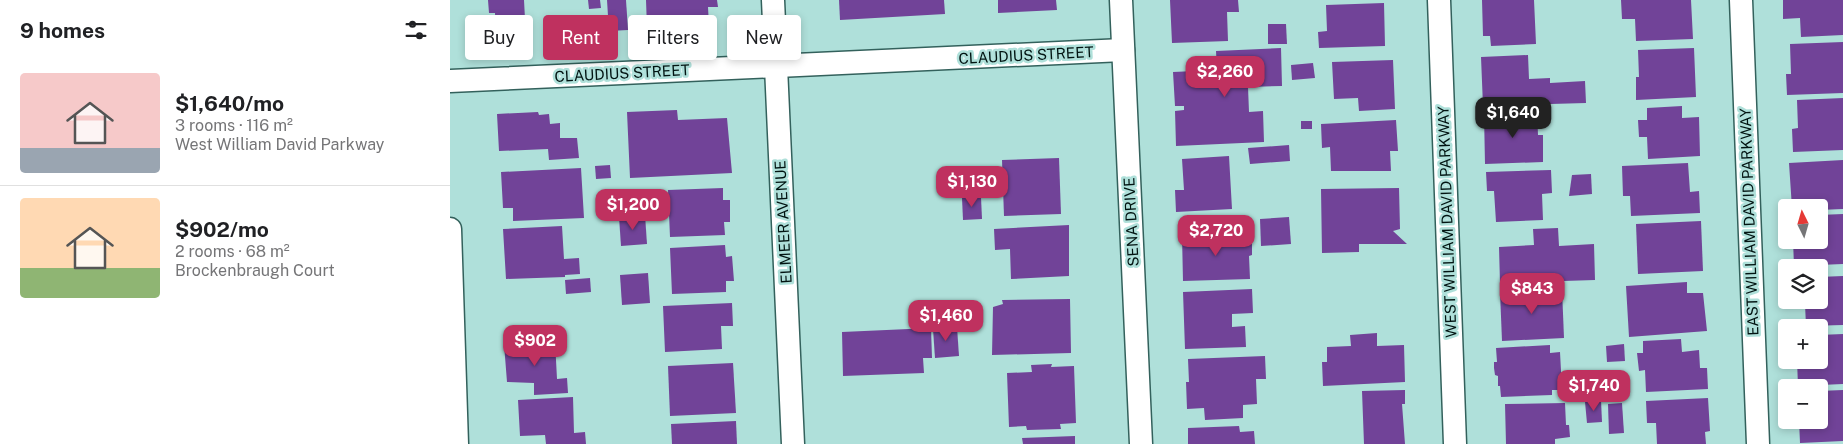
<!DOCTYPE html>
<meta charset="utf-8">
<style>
:root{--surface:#fff;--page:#f2f2f2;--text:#202124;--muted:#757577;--line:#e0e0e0;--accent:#bf315f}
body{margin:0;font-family:"Public Sans",sans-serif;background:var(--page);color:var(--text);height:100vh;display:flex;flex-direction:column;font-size:19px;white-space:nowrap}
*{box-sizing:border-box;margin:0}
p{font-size:16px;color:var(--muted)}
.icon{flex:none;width:28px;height:28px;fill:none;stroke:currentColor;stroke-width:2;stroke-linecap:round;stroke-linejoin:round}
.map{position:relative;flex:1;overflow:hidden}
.details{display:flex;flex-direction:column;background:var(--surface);width:450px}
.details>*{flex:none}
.guide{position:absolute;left:15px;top:15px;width:475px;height:45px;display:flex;gap:10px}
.needle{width:32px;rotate:355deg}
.buttons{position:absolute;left:1328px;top:199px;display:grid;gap:10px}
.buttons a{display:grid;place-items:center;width:50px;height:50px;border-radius:5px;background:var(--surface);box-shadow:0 2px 8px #0003;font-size:25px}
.price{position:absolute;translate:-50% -42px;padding:0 11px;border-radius:10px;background:var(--accent);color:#fff;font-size:16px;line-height:32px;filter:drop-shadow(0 1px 2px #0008)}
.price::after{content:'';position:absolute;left:50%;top:30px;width:15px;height:11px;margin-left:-8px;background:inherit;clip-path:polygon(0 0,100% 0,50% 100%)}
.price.selected{background:#222;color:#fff}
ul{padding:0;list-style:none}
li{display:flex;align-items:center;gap:15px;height:125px;padding:0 20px}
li+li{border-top:1px solid var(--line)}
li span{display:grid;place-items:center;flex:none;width:140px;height:100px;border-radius:5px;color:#555}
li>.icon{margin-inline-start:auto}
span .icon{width:60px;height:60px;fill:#fffc;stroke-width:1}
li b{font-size:21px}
h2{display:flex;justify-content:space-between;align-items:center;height:60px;padding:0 20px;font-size:21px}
.pill{padding:0 18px;border-radius:5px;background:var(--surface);box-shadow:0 2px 8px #0003;font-size:18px;line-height:45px}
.pill.selected{background:var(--accent);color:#fff}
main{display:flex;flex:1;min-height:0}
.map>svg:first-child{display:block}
.building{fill:#714398}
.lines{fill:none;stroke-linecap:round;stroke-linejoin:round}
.street-casing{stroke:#33615c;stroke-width:25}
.street{stroke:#fff;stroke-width:22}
.labels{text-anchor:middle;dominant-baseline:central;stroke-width:5;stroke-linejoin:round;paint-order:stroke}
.street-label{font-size:15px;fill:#021412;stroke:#afe0da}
</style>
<main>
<section class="details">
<h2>9 homes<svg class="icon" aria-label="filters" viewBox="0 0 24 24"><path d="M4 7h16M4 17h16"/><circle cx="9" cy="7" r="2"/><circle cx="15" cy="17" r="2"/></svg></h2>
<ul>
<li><span style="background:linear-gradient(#f6c9c9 75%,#9aa5b1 0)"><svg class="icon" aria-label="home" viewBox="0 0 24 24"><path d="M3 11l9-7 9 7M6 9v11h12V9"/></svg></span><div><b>$1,640/mo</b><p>3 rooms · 116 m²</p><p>West William David Parkway</p></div></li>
<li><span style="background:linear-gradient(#ffd9b3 70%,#8fb573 0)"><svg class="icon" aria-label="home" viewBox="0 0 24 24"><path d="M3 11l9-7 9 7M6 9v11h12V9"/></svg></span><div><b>$902/mo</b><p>2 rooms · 68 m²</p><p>Brockenbraugh Court</p></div></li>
</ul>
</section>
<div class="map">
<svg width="1393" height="444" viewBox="0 0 1393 444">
<rect width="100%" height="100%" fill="#afe0da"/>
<g class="building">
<polygon points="38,0 74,0 76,38 46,39 45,13 39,13"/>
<polygon points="138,0 150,0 151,8 139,9"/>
<polygon points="157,0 176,0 178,30 159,31"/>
<polygon points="196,0 267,0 268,7 258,7 259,26 197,28"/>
<polygon points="389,0 494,0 495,14 390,20"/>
<polygon points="548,0 606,0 607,10 548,13"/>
<polygon points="720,0 788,0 789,12 777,12 778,41 722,43"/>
<polygon points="1032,0 1084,0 1086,44 1041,46 1040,36 1033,36"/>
<polygon points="1171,0 1241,0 1243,39 1186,41 1185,19 1172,19"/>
<polygon points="1333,0 1393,0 1393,35 1351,37 1350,18 1333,19"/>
<polygon points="934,3 935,46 869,48 868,32 877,31 876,5"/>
<polygon points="818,24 836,24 837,44 818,44"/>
<polygon points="1393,42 1393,93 1337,95 1336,74 1341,74 1340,44"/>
<polygon points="831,48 832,86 798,87 799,112 813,111 814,142 726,146 725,111 734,110 734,106 725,106 723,72 767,70 766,51"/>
<polygon points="1244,48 1246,97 1186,100 1186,77 1189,77 1188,50"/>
<polygon points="1078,55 1079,79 1100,78 1100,83 1135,81 1136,103 1033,106 1031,57"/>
<polygon points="943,60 945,109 909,111 908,98 884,99 882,62"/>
<polygon points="863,63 865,78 842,80 841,65"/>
<polygon points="1393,98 1393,150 1343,152 1342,129 1348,128 1347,100"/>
<polygon points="1232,106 1232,118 1249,117 1250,156 1198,159 1197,137 1189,137 1188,120 1197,120 1197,108"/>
<polygon points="227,110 228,120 277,118 282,173 180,178 177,112"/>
<polygon points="88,112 89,115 99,114 100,124 110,123 110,138 127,138 129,158 99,160 98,149 49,151 47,114"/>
<polygon points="1087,112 1088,135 1093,135 1093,162 1035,164 1034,114"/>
<polygon points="946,120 948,151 940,151 941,171 881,171 880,147 872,148 871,124"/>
<rect x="851" y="121" width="11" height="8"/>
<polygon points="839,145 840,161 800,164 798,148"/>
<polygon points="779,156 782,209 726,212 725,190 734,190 732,159"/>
<polygon points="609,158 611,214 554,216 552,160"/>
<polygon points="1393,160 1393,209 1369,210 1369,208 1342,208 1339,163"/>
<polygon points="1238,163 1240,192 1249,191 1250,213 1181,216 1180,196 1173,196 1172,166"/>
<polygon points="160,165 161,178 146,179 145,166"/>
<polygon points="131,168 134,218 63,221 63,208 53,208 51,172"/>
<polygon points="1101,170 1102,193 1092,194 1093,220 1046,222 1044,191 1037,191 1036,172"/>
<polygon points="1141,174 1142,194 1119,196 1122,175"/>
<polygon points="273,188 273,200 280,200 280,222 274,222 275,235 220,237 218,190"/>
<polygon points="949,188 950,229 943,231 957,244 909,244 909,252 872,253 871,189"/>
<polygon points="190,196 191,212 172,213 171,198"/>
<polygon points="531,197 532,219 513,220 512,198"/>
<polygon points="1393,214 1393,264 1344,266 1343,240 1369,240 1369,215"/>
<polygon points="195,215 197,244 171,246 169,217"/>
<polygon points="839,217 841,244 811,246 810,219"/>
<polygon points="1251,221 1253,271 1188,274 1186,224"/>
<polygon points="619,225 619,276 561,279 560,249 545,250 544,229"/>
<polygon points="112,226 114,259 129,258 130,274 115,275 115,277 56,279 53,229"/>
<polygon points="1108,228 1109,246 1144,244 1145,280 1050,283 1049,247 1084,245 1083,229"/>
<polygon points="797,233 798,244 802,244 802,255 799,256 800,279 733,281 732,235"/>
<polygon points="275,245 276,257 282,256 284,281 276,281 276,292 222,294 220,248"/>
<polygon points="198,273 200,303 172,305 170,275"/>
<polygon points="1393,276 1393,325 1356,326 1355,304 1361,304 1360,300 1369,300 1369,277"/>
<polygon points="140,278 141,292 116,294 115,280"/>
<polygon points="1237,282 1237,293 1253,293 1257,331 1179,337 1176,286"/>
<polygon points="802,289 803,313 782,314 782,327 795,326 796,347 735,349 733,292"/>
<polygon points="1112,289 1114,338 1052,341 1050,292"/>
<polygon points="620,299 621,353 542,355 543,307 553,304 552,300"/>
<polygon points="282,303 283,326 271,326 272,349 215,352 213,306"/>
<polygon points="507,327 509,356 485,358 483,329"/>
<polygon points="481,328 482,358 473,358 474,373 393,376 392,332"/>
<polygon points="927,333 927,346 954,345 955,382 873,386 872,362 877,362 877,347 901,346 900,335"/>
<polygon points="1393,334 1393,384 1348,386 1347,360 1369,360 1369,335"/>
<polygon points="1231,339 1232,352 1249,350 1250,368 1257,368 1258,389 1196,392 1195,370 1189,371 1187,353 1193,353 1193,341"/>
<polygon points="105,341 107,379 117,378 118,393 84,395 84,383 57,382 54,344"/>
<polygon points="1174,344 1175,361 1157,362 1156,346"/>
<polygon points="1100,345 1100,353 1110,352 1112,390 1102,390 1102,395 1051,397 1050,386 1048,386 1048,376 1045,375 1044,368 1044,362 1047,362 1046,348"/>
<polygon points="815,356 816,379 806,379 807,404 793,405 793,418 755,420 754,408 737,409 736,382 739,382 738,359"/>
<polygon points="283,363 286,413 220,416 218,366"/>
<polygon points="602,364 601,367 624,366 626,423 610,424 611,429 577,430 576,426 559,427 557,373 582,372 581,365"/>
<polygon points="955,390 955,404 952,404 955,444 914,444 912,391"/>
<polygon points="1393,390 1393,441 1350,443 1349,420 1369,420 1369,391"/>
<polygon points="123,397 124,433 135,432 136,444 96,444 95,435 70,436 68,400"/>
<polygon points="1258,398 1260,431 1255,432 1256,444 1207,444 1206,423 1197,423 1196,401"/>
<polygon points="1151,400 1152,422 1137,423 1135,402"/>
<polygon points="1115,403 1116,425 1119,425 1120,437 1105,439 1105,444 1056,444 1055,404"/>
<polygon points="1172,403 1174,433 1159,434 1158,404"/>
<polygon points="286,421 287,444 222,444 221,424"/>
<polygon points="789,426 790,432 804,431 805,444 738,444 738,428"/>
<polygon points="625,436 625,444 573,444 572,438"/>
</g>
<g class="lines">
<defs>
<g id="street">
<polyline points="323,0 343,444"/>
<polyline points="671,0 691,444"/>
<polyline points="989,0 1005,444"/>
<polyline points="1291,0 1308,444"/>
<polyline points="0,81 673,50"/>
<polyline points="0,229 7,444"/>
</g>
</defs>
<use href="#street" class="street-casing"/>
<use href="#street" class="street"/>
</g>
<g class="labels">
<g class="street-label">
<text transform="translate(576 55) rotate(-3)">CLAUDIUS STREET</text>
<text transform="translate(172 73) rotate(-3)">CLAUDIUS STREET</text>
<text transform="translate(333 222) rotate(-93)">ELMEER AVENUE</text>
<text transform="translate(681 222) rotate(-93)">SENA DRIVE</text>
<text transform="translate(997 222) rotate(-92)">WEST WILLIAM DAVID PARKWAY</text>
<text transform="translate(1299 222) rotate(-92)">EAST WILLIAM DAVID PARKWAY</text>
</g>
</g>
</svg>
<div class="buttons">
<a><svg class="needle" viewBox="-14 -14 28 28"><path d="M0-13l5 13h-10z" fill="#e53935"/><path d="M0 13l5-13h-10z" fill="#757577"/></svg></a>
<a><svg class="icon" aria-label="layers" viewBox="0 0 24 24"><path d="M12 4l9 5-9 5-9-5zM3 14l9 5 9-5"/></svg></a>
<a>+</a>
<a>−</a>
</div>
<b class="price" style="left:775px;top:98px">$2,260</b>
<b class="price selected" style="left:1063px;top:139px">$1,640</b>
<b class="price" style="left:522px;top:208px">$1,130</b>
<b class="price" style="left:183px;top:231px">$1,200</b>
<b class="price" style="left:766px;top:257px">$2,720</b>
<b class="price" style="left:1082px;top:315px">$843</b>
<b class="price" style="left:496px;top:342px">$1,460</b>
<b class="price" style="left:85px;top:367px">$902</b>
<b class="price" style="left:1144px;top:412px">$1,740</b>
<div class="guide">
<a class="pill">Buy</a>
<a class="pill selected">Rent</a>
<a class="pill">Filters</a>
<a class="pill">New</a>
</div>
</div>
</main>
